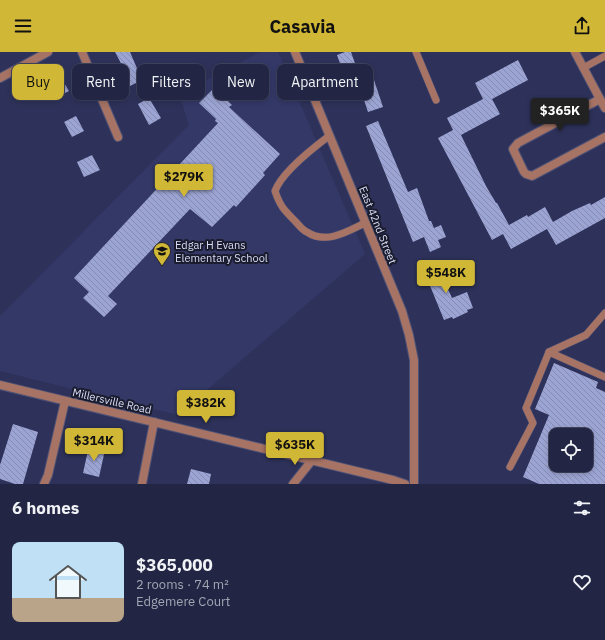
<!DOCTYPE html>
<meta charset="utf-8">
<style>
:root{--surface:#222644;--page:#2a2e4b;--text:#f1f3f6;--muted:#a2a5b2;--line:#3f435d;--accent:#d1b736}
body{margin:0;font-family:"IBM Plex Sans",sans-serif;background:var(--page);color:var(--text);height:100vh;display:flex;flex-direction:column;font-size:15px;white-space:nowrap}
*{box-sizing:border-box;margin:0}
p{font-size:13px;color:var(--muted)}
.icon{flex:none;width:22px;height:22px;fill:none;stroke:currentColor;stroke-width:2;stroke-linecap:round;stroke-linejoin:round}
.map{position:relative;height:432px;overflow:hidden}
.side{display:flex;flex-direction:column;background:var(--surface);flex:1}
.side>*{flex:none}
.hud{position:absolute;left:12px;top:12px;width:400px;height:36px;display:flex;gap:8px}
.buttons{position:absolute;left:549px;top:376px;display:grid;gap:8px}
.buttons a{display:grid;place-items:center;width:44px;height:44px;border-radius:8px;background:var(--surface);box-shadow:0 2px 6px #0003,0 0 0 1px var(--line);font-size:20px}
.price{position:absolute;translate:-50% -34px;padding:0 9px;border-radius:4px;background:var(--accent);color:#111;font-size:13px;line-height:26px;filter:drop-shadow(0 1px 2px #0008)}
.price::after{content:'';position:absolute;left:50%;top:24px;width:12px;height:9px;margin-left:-6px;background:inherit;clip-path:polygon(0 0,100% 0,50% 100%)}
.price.active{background:#222;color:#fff}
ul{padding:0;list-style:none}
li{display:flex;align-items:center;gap:12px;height:100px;padding:0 12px}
li span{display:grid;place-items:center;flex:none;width:112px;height:80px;border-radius:8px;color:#555}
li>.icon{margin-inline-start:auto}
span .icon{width:48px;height:48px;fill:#fffc;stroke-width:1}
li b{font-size:17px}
h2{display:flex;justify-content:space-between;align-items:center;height:48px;padding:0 12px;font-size:17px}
.chip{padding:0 14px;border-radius:8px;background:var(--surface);box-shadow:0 2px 6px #0003,0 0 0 1px var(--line);font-size:14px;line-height:36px}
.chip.active{background:var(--accent);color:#111}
header{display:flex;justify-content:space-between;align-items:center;height:52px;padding:0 12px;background:var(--accent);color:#111;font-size:18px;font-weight:800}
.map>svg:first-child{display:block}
.built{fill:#343867}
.building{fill:url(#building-back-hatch);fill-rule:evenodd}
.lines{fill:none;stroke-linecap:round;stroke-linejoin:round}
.service-casing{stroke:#4d5176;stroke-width:8}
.minor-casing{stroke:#4d5176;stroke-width:10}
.tertiary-casing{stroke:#4d5176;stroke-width:10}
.service{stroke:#a67364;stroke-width:7}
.minor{stroke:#a67364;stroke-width:8}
.tertiary{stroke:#a67364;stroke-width:8}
.labels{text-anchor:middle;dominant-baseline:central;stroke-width:4;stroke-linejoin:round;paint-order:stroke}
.street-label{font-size:11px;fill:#d8ddf6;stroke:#1a1c2e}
.poi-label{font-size:11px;fill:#d8ddf6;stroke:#1a1c2e;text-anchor:start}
</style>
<header><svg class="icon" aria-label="menu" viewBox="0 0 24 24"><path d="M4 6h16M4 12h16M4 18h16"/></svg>Casavia<svg class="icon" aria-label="share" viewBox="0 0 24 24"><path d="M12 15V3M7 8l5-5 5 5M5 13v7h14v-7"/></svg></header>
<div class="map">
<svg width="605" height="432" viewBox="0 0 605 432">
<defs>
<pattern id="building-back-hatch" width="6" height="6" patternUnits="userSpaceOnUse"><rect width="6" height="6" fill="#9ca4d3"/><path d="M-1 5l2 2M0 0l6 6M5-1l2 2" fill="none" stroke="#858cb1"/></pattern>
</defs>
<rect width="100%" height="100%" fill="#2e325a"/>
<polygon class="built" points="261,0 278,0 365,202 178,363 0,319 0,264 189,73 179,42"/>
<g class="building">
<polygon points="115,0 130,0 142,28 130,34 122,19 124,17"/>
<polygon points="345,0 351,0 359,23 346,28 337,3"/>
<polygon points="518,8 528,28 492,47 500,62 461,83 486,134 496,151 497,151 509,173 527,163 528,165 545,155 553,170 572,159 590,151 591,153 605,145 605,166 556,193 547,177 511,197 503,182 492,188 438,86 453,78 447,66 483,47 475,31"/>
<polygon points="373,25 383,55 368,60 364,48 367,47 361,29"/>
<polygon points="61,26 69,39 57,45 55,41 43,48 38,39"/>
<polygon points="214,36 232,53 229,55 280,102 263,121 265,123 236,155 234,153 212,175 190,157 108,244 117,252 104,265 83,246 89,240 74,226 218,71 215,69 216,67 199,51"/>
<polygon points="149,46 161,66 149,73 138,52"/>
<polygon points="76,64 84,79 72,85 64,70"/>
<polygon points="378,69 408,140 417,136 429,169 431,169 434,176 441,173 446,185 438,188 441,195 430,200 424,185 413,190 366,74"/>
<polygon points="92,103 100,118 84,125 77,110"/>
<polygon points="435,208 452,246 467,240 473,256 467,258 468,260 453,267 452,265 444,268 424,219 426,218 423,213"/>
<path d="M554 311 598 330 596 336 605 340V432H539L523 425 549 363 535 357ZM556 383H586V413H556Z"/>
<polygon points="13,372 38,380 23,432 15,432 0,427 0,413"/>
<polygon points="89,394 105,398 99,425 83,421"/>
<polygon points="191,417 211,422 209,432 187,432"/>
</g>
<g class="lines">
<defs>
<g id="service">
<polyline points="416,0 436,48"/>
<polyline points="583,16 605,4"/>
<path d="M329 84C313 96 282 120 275 139 280 154 284 158 295 169 299 173 302 178 307 180 326 193 348 179 365 171"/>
<polyline points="549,300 586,283 605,261"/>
<polyline points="510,415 533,371 526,356 549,300 605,325"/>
</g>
<g id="minor">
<polyline points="82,0 118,85"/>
<polyline points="575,0 600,47"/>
<polyline points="0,26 48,0"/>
<polyline points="605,56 600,47 518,91 513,97 524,120 526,122 532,124 605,85"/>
<polyline points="44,432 48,423 65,349"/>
<polyline points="142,432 154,370"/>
<polyline points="293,432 313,407"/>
</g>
<g id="tertiary">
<polyline points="295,0 402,259 409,283 414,308 414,432"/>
<polyline points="0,333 393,428 405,432"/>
</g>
</defs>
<use href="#service" class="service-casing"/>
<use href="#minor" class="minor-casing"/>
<use href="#tertiary" class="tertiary-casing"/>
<use href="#service" class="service"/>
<use href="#minor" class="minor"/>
<use href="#tertiary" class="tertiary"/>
</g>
<defs>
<symbol id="school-pin" viewBox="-11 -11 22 30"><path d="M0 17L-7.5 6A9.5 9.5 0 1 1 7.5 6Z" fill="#d1b736" stroke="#1a1c2e"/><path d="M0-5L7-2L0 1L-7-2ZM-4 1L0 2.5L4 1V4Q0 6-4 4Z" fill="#111"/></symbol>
</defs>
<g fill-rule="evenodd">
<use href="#school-pin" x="152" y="189" width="20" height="27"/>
</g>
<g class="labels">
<g class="street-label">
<text transform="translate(378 173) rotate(68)">East 42nd Street</text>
<text transform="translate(112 349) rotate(13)">Millersville Road</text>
</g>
<g class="poi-label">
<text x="175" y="193">Edgar H Evans<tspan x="175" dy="13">Elementary School</tspan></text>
</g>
</g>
</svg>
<div class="buttons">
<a><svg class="icon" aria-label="locate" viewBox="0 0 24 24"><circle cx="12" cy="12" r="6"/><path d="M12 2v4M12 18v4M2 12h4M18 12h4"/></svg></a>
</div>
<b class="price active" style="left:560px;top:80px">$365K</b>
<b class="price" style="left:184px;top:146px">$279K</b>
<b class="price" style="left:446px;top:242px">$548K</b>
<b class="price" style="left:206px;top:372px">$382K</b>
<b class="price" style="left:94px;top:410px">$314K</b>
<b class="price" style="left:295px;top:414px">$635K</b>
<div class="hud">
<a class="chip active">Buy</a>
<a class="chip">Rent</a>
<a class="chip">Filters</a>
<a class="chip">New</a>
<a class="chip">Apartment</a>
</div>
</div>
<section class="side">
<h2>6 homes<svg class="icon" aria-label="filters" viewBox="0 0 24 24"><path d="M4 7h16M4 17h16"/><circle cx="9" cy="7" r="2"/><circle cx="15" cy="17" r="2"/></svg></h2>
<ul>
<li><span style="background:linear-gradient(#bfe0f5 70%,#b9a48a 0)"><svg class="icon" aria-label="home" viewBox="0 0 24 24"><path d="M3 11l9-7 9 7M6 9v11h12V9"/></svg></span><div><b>$365,000</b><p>2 rooms · 74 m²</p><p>Edgemere Court</p></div><svg class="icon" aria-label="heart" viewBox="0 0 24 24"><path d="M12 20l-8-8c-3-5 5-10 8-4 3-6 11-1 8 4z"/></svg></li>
</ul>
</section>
